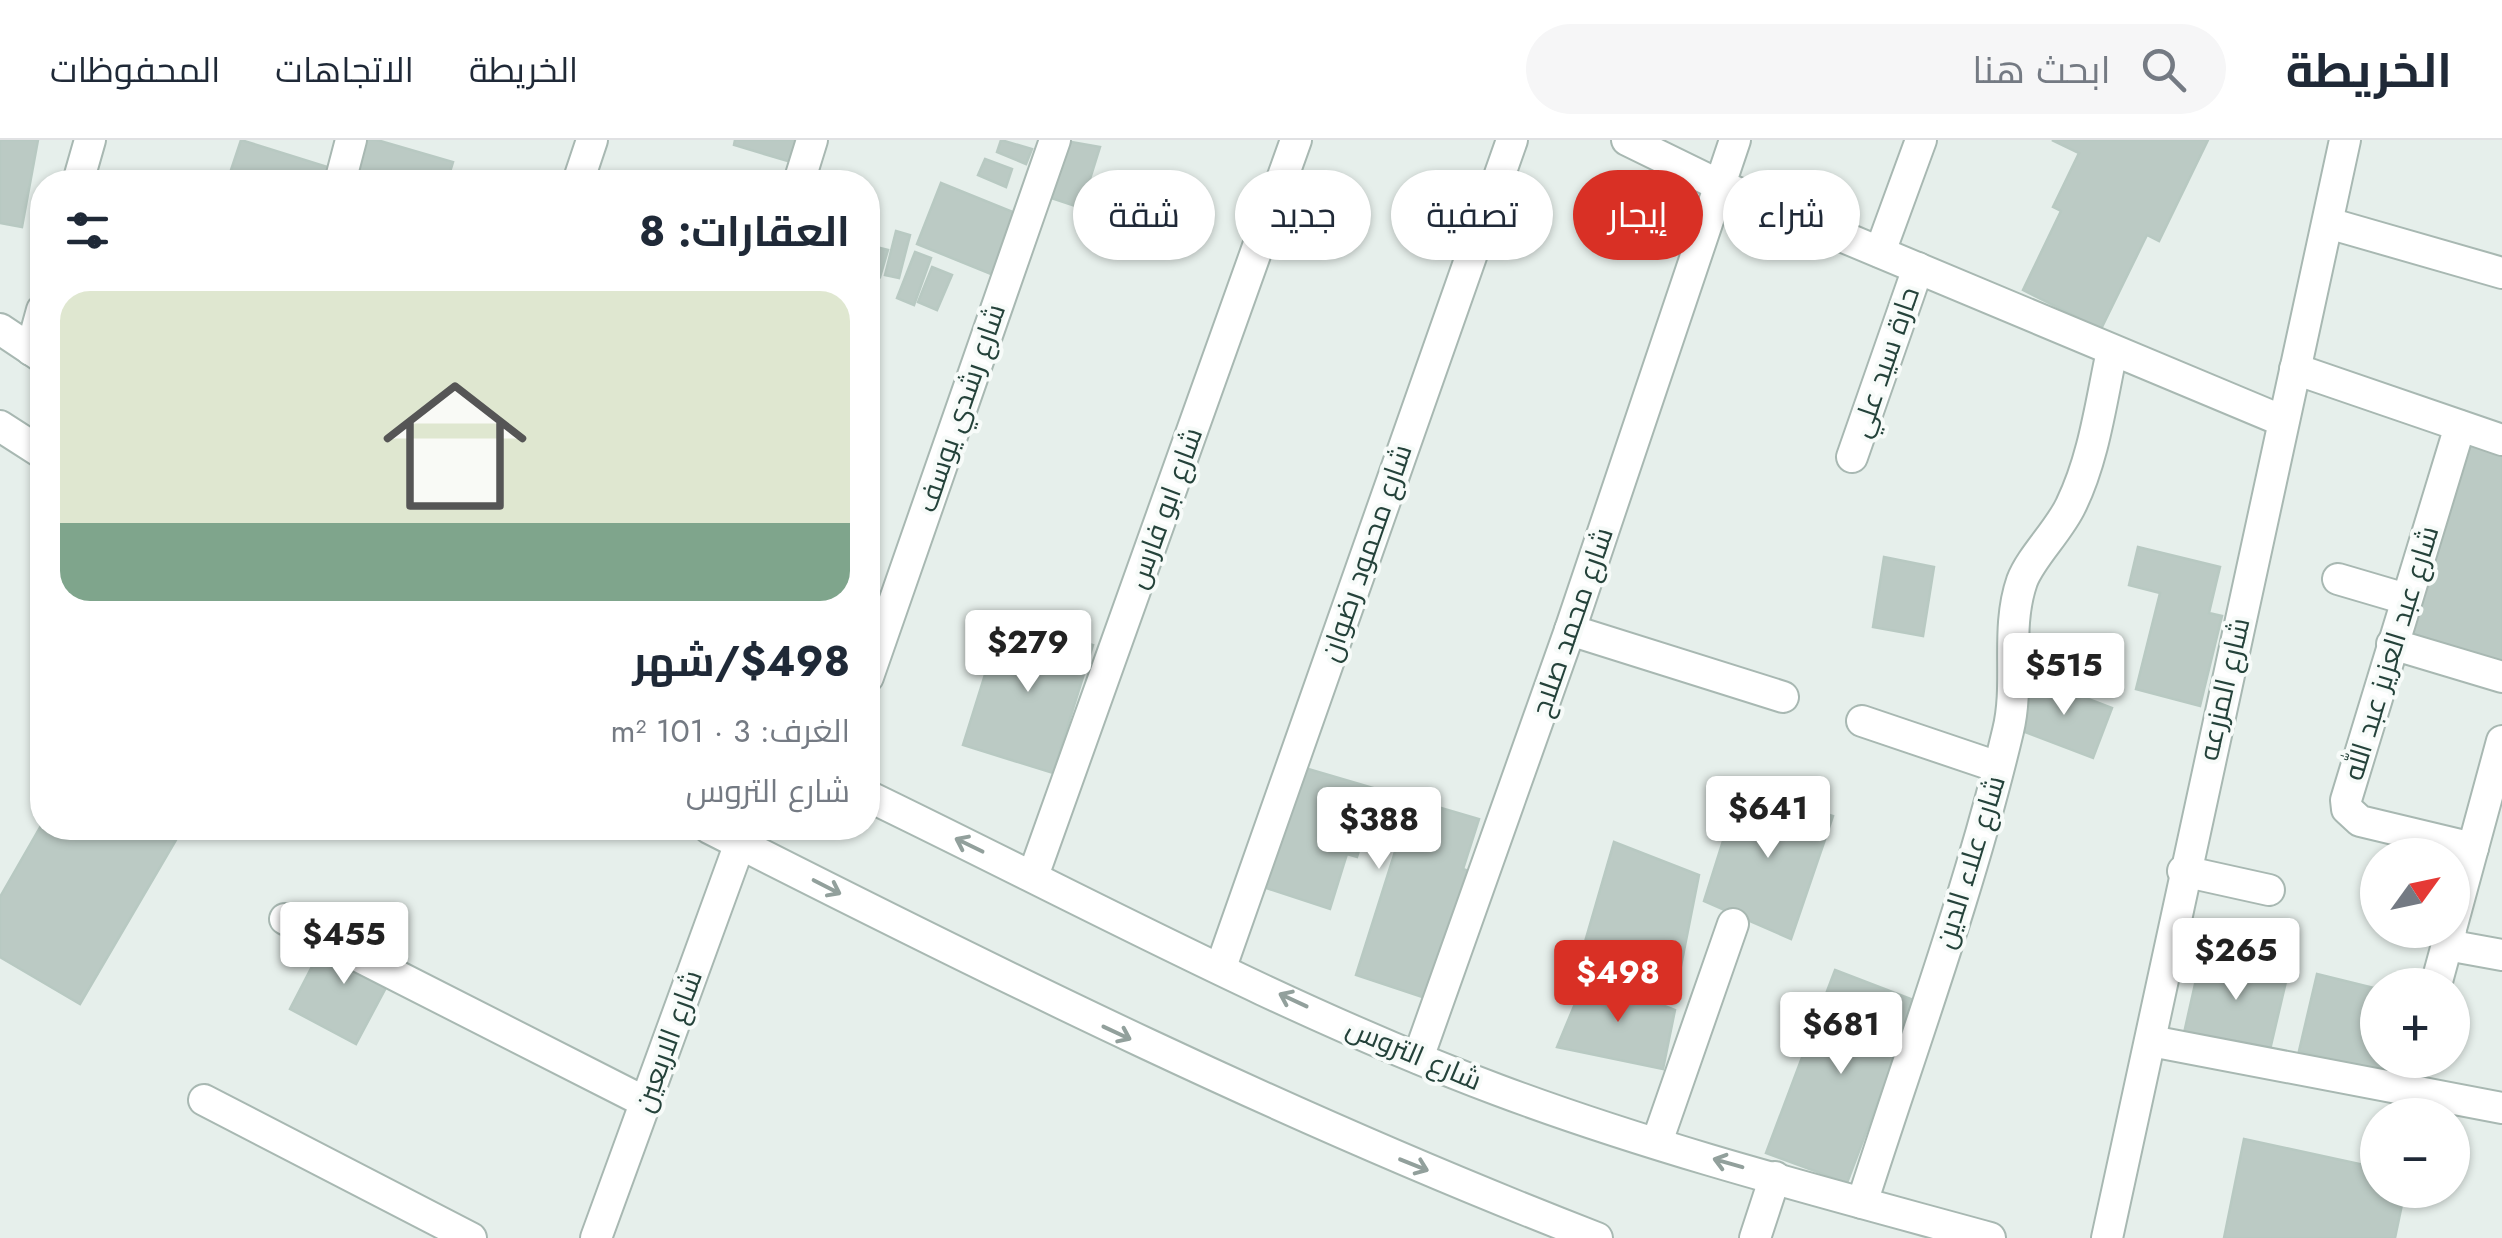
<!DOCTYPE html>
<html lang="ar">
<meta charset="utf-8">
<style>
:root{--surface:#fff;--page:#f6f6f7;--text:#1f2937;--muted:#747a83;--line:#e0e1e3;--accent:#d93025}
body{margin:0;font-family:Jost,Cairo,sans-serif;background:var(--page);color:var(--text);direction:rtl;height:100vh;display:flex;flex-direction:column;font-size:38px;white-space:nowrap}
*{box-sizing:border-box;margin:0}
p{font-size:32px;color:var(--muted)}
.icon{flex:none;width:55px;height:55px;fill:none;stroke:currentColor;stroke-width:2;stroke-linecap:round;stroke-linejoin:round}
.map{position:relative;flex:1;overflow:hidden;direction:ltr}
.panel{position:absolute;left:30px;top:30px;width:850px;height:670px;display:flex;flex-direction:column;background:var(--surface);border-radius:40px;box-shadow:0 2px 8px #0004;direction:rtl}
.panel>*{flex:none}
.top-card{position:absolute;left:910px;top:30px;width:950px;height:90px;direction:rtl;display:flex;gap:20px}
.needle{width:65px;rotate:57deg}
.tools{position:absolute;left:2360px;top:698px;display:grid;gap:20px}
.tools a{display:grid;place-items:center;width:110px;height:110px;border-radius:50%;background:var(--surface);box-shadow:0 2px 8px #0004;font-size:50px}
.price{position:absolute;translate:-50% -85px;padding:0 22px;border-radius:10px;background:#fff;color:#222;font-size:32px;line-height:65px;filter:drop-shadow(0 2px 5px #0008)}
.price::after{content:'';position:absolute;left:50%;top:60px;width:30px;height:22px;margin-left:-15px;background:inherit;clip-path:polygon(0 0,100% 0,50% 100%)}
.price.selected{background:var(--accent);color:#fff}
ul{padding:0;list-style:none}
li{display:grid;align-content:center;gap:20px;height:530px;padding:0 30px}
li+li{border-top:2px solid var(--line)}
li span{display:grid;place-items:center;height:310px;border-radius:30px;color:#555}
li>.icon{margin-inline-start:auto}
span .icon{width:180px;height:180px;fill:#fffc;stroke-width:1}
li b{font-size:42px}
h2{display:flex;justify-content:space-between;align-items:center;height:120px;padding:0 30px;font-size:42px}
.tag{padding:0 35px;border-radius:45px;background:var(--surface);box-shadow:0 2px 8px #0004;font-size:35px;line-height:90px}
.tag.selected{background:var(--accent);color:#fff}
header{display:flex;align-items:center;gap:60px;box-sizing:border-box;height:140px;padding:0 50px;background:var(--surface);border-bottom:2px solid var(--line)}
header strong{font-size:48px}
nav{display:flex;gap:55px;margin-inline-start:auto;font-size:35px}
.search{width:700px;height:90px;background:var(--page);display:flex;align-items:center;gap:25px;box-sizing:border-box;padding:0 35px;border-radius:55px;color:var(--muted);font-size:38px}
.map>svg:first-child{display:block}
.building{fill:#bbcac4;stroke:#b8c9c2;stroke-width:2.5}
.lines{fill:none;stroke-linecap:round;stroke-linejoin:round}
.minor-casing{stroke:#a8b8b2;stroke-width:34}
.minor{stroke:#fff;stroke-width:30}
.oneway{stroke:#92a09c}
.labels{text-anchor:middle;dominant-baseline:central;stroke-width:8;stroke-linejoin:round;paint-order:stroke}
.street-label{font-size:28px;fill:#24423a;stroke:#f7fbf9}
</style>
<header>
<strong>الخريطة</strong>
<div class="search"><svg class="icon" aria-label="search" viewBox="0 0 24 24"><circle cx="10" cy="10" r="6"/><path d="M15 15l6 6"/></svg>ابحث هنا</div>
<nav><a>الخريطة</a><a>الاتجاهات</a><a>المحفوظات</a></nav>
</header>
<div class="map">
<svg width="2502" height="1098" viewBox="0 0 2502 1098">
<rect width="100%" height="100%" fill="#e6efeb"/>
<g class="building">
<polygon points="0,0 38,0 22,87 0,83"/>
<polygon points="241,0 334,29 330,42 227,42"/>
<polygon points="362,0 377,0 453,22 447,42 350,42"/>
<polygon points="735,0 824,0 818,30 734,5"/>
<polygon points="1001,0 1032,9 1026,24 997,12"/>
<polygon points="1060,0 1100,7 1081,68 1042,55"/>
<polygon points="2052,0 2208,0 2159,101 2147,95 2101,189 2023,150 2061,71 2053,67 2079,13"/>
<polygon points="985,19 1012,29 1006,47 978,35"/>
<polygon points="941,43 1030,79 1006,140 917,104"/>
<polygon points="896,91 910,95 899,138 885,135"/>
<polygon points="876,107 888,110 880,137 869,133"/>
<polygon points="915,112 931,118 914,165 897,158"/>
<polygon points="932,127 952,135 937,170 918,162"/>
<polygon points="2463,298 2502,310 2502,522 2404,492"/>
<polygon points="2138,407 2220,427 2209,473 2222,476 2200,566 2136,549 2160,453 2129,445"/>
<polygon points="1884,417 1934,427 1923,496 1873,487"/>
<polygon points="868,447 885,454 868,500"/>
<polygon points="1003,477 1093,505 1053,633 963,605"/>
<polygon points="2036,539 2112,568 2093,618 2017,589"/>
<polygon points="1298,626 1479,679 1463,729 1474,733 1434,861 1356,835 1401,693 1368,682 1357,717 1347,714 1330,769 1260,746"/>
<polygon points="1740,647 1833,676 1791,799 1704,761"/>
<polygon points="42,684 42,688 183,688 80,864 0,817 0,757"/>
<polygon points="1614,702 1699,735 1676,851 1580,819"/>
<polygon points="331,790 398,825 356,904 290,869"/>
<polygon points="2202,813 2288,833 2269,914 2184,893"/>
<polygon points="1835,830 1916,861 1847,1043 1766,1013"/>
<polygon points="2317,834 2378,849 2378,920 2404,920 2400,936 2299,911"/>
<polygon points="1587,835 1675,870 1663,929 1557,907"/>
<polygon points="2244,999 2378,1028 2378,1050 2405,1050 2395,1098 2224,1098"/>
</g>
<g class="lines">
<defs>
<g id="minor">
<polyline points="1627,0 1719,45 2283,281"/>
<polyline points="78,42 90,0"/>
<polyline points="340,42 351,0"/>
<polyline points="578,42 592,0"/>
<polyline points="799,42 812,0"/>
<polyline points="2328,83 2502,133"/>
<polyline points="1880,112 1921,0"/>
<polyline points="0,189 42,217"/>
<polyline points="31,210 42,170"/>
<polyline points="2295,229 2502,300"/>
<polyline points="0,286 42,313"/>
<polyline points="2460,286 2346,660 2347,669 2360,681 2473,708"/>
<polyline points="1852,317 1918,128"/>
<polyline points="2338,439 2406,459"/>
<polyline points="1570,490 1783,557"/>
<polyline points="2392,504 2502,537"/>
<polyline points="868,537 1055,0"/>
<polyline points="1862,581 1998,627"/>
<path d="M868 656C1073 755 1284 870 1498 950 1658 1010 1826 1053 1990 1098"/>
<path d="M709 688C1000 836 1292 980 1597 1098"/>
<polyline points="2183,731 2269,750"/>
<polyline points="1033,736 1296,0"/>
<polyline points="285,779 645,962"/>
<polyline points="2452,785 2502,601"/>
<polyline points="2447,805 2502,815"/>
<polyline points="1221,827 1512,0"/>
<polyline points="2436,845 2451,790"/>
<polyline points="2151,901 2502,968"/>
<polyline points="1418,918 1570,490 1735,0"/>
<polyline points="204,960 471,1098"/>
<polyline points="1657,1002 1733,784"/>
<path d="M1862 1063C1912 907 1970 751 2008 591 2020 542 2005 490 2022 441 2031 417 2059 391 2071 365 2094 318 2101 262 2112 211"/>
<polyline points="596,1098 740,703"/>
<polyline points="1755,1098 1775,1037"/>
<polyline points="2107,1098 2345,0"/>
</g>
</defs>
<use href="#minor" class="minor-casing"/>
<use href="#minor" class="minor"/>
</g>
<defs><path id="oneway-shaft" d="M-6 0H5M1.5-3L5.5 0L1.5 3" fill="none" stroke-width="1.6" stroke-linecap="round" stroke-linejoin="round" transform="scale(2.5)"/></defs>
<g class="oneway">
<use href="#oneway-shaft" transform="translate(969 705) rotate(-154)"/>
<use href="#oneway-shaft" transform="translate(827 747) rotate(27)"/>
<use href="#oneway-shaft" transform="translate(1293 860) rotate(-155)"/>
<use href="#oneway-shaft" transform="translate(1117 893) rotate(25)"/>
<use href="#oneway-shaft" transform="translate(1728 1023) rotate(-164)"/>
<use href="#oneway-shaft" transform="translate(1414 1025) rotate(22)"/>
</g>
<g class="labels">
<g class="street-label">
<text transform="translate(1885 222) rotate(-71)">حارة سيد علي</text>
<text transform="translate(961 268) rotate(-71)">شارع رشدي يوسف</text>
<text transform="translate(1165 368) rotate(-70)">شارع ابو فارس</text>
<text transform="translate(1366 413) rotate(-71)">شارع محمود رضوان</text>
<text transform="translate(1572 482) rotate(-71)">شارع محمد صلاح</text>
<text transform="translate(2391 513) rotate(-73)">شارع عبد العزيز عبد الله</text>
<text transform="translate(2224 549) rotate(-77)">شارع المزرعه</text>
<text transform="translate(1970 722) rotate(-73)">شارع علاء الدين</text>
<text transform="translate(668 901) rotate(-70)">شارع الاربعين</text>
<text transform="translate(1414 914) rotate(23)">شارع التروس</text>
</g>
</g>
</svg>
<div class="tools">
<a><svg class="needle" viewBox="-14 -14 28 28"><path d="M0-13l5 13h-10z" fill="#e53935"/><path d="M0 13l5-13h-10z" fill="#747a83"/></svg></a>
<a>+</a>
<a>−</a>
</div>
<b class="price" style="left:1028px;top:555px">$279</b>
<b class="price" style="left:2064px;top:578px">$515</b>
<b class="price" style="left:1768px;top:721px">$641</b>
<b class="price" style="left:1379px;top:732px">$388</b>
<b class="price" style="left:344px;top:847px">$455</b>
<b class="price" style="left:2236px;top:863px">$265</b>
<b class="price selected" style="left:1618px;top:885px">$498</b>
<b class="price" style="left:1841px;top:937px">$681</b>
<div class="top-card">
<a class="tag">شراء</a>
<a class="tag selected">إيجار</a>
<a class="tag">تصفية</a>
<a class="tag">جديد</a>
<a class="tag">شقة</a>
</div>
<section class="panel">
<h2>العقارات: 8<svg class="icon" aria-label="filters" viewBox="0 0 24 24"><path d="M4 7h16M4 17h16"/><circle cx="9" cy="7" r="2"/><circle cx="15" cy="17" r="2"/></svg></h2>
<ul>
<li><span style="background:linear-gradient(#dfe7d0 75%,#7fa58c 0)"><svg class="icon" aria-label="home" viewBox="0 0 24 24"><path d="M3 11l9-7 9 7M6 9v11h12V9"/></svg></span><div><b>$498/شهر</b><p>الغرف: 3 · 101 m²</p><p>شارع التروس</p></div></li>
</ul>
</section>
</div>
